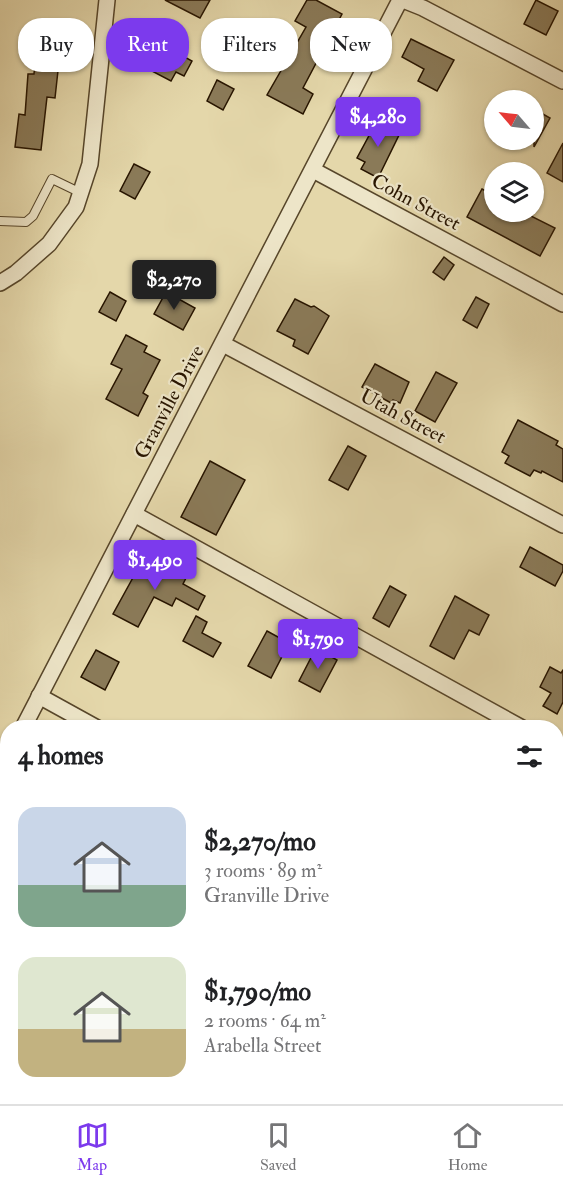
<!DOCTYPE html>
<meta charset="utf-8">
<style>
:root{--surface:#fff;--page:#f6f6f6;--text:#202124;--muted:#757577;--line:#e0e0e0;--accent:#7c3aed}
body{margin:0;font-family:"IM FELL Double Pica",serif;background:var(--page);color:var(--text);height:100vh;display:flex;flex-direction:column;font-size:22px;white-space:nowrap}
*{box-sizing:border-box;margin:0}
p{font-size:20px;color:var(--muted)}
.icon{flex:none;width:33px;height:33px;fill:none;stroke:currentColor;stroke-width:2;stroke-linecap:round;stroke-linejoin:round}
.map{position:relative;flex:1;overflow:hidden}
.sheet{position:absolute;left:0px;top:720px;width:564px;height:384px;display:flex;flex-direction:column;background:var(--surface);border-radius:24px 24px 0 0;box-shadow:0 2px 4px #0004}
.sheet>*{flex:none}
.hud{position:absolute;left:18px;top:18px;width:528px;height:54px;display:flex;gap:12px}
.needle{width:39px;rotate:298deg}
.buttons{position:absolute;left:484px;top:90px;display:grid;gap:12px}
.buttons a{display:grid;place-items:center;width:60px;height:60px;border-radius:50%;background:var(--surface);box-shadow:0 2px 4px #0004;font-size:30px}
.price{position:absolute;translate:-50% -51px;padding:0 14px;border-radius:6px;background:var(--accent);color:#fff;font-size:20px;line-height:39px;filter:drop-shadow(0 2px 3px #0008)}
.price::after{content:'';position:absolute;left:50%;top:36px;width:18px;height:14px;margin-left:-9px;background:inherit;clip-path:polygon(0 0,100% 0,50% 100%)}
.price.on{background:#222;color:#fff}
ul{padding:0;list-style:none}
li{display:flex;align-items:center;gap:18px;height:150px;padding:0 18px}
li span{display:grid;place-items:center;flex:none;width:168px;height:120px;border-radius:18px;color:#555}
li>.icon{margin-inline-start:auto}
span .icon{width:72px;height:72px;fill:#fffc;stroke-width:1}
li b{font-size:26px}
h2{display:flex;justify-content:space-between;align-items:center;height:72px;padding:0 18px;font-size:26px}
.pill{padding:0 21px;border-radius:24px;background:var(--surface);box-shadow:0 2px 4px #0004;font-size:21px;line-height:54px}
.pill.on{background:var(--accent);color:#fff}
.menu{display:flex;justify-content:space-around;align-items:center;height:84px;border-top:2px solid var(--line);background:var(--surface);font-size:16px;color:var(--muted)}
.menu a{display:grid;justify-items:center;gap:3px}
.menu .on{color:var(--accent)}
.map>svg:first-child{display:block}
.building{fill:#8a7a58;stroke:#281500;stroke-width:1.5}
.lines{fill:none;stroke-linecap:round;stroke-linejoin:round}
.service-casing{stroke:#57462a;stroke-width:10}
.minor-casing{stroke:#57462a;stroke-width:18}
.secondary-casing{stroke:#281500;stroke-width:24}
.service{stroke:#ede5c8;stroke-width:8}
.minor{stroke:#ede5c8;stroke-width:15}
.secondary{stroke:#ede5c8;stroke-width:21}
.labels{text-anchor:middle;dominant-baseline:central;stroke-width:4.5;stroke-linejoin:round;paint-order:stroke}
.street-label{font-size:20px;fill:#281500;stroke:#ede5c8}
</style>
<div class="map">
<svg width="563" height="1104" viewBox="0 0 563 1104">
<rect width="100%" height="100%" fill="#e4d7aa"/>
<filter id="stains"><feTurbulence type="fractalNoise" baseFrequency=".00333" numOctaves="4"/><feColorMatrix values="0 0 0 0 .2 0 0 0 0 .09 0 0 0 0 .02 0 0 0 .5 -.17"/></filter>
<radialGradient id="worn" r=".72"><stop offset=".6" stop-color="#630" stop-opacity="0"/><stop offset="1" stop-color="#630" stop-opacity=".3"/></radialGradient>
<g class="building">
<polygon points="165,0 210,0 200,18"/>
<polygon points="307,0 316,0 342,14 303,88 313,94 303,114 267,95 306,27 295,21"/>
<polygon points="536,0 558,11 546,35 524,24"/>
<polygon points="38,31 62,34 55,98 47,97 41,150 15,147 19,114 25,115 28,74 34,74"/>
<polygon points="411,39 454,60 437,91 418,81 424,69 402,57"/>
<polygon points="161,44 192,61 184,76 176,72 171,81 148,69"/>
<polygon points="217,80 234,89 223,110 207,101"/>
<polygon points="534,109 550,118 534,147"/>
<polygon points="378,119 401,131 378,178 361,169 365,162 357,158"/>
<polygon points="563,143 563,182 547,173"/>
<polygon points="134,164 150,172 135,199 120,191"/>
<polygon points="482,189 495,196 495,212 523,212 555,228 540,256 467,217"/>
<polygon points="444,257 454,265 444,280 433,272"/>
<polygon points="110,292 126,301 116,321 99,312"/>
<polygon points="166,292 195,308 183,330 154,314"/>
<polygon points="476,297 489,304 477,328 463,320"/>
<polygon points="295,299 311,307 314,306 329,316 308,354 293,346 295,340 277,331"/>
<polygon points="126,335 147,346 144,352 160,360 143,393 148,396 138,416 106,399 122,369 111,364"/>
<polygon points="375,364 409,382 400,403 393,400 391,403 362,387"/>
<polygon points="436,372 457,383 435,422 415,411"/>
<polygon points="518,420 558,441 556,445 563,449 563,482 542,471 541,473 534,470 530,476 505,463 509,456 502,452"/>
<polygon points="348,446 366,456 348,490 329,480"/>
<polygon points="210,461 245,480 216,535 181,517"/>
<polygon points="530,547 563,565 563,571 555,586 520,567"/>
<polygon points="146,554 187,576 183,584 205,596 198,610 176,598 172,606 154,597 138,627 113,614"/>
<polygon points="390,586 406,595 389,627 373,618"/>
<polygon points="455,596 489,615 479,635 469,630 454,659 430,646"/>
<polygon points="196,616 207,622 202,633 221,643 213,657 183,641"/>
<polygon points="267,631 289,643 271,678 248,666"/>
<polygon points="316,648 337,660 320,692 299,681"/>
<polygon points="96,650 119,662 105,690 81,677"/>
<polygon points="550,667 561,673 563,670 563,702 557,714 543,706 551,693 540,687"/>
</g>
<g class="lines">
<defs>
<g id="service">
<polyline points="0,221 26,222 33,216 52,179 81,193"/>
<polyline points="0,892 8,896"/>
</g>
<g id="minor">
<polyline points="403,0 423,8 563,81"/>
<polyline points="313,170 563,304"/>
<polyline points="0,283 16,273 49,244 76,207 90,164 107,0"/>
<polyline points="223,344 563,525"/>
<polyline points="134,514 522,728"/>
<polyline points="39,696 97,728"/>
<polyline points="23,728 400,0"/>
<polyline points="556,747 563,750"/>
<polyline points="0,773 8,758"/>
<polyline points="556,959 563,962"/>
<polyline points="394,1096 408,1104"/>
</g>
<g id="secondary">
<polyline points="556,809 563,807"/>
<polyline points="556,841 563,839"/>
<polyline points="0,985 8,983"/>
<polyline points="0,1019 8,1017"/>
</g>
</defs>
<use href="#service" class="service-casing"/>
<use href="#minor" class="minor-casing"/>
<use href="#secondary" class="secondary-casing"/>
<use href="#service" class="service"/>
<use href="#minor" class="minor"/>
<use href="#secondary" class="secondary"/>
</g>
<g class="labels">
<g class="street-label">
<text transform="translate(416 202) rotate(28)">Cohn Street</text>
<text transform="translate(169 402) rotate(-62)">Granville Drive</text>
<text transform="translate(403 416) rotate(28)">Utah Street</text>
</g>
</g>
<rect width="100%" height="100%" filter="url(#stains)"/>
<rect width="100%" height="100%" fill="url(#worn)"/>
</svg>
<div class="buttons">
<a><svg class="needle" viewBox="-14 -14 28 28"><path d="M0-13l5 13h-10z" fill="#e53935"/><path d="M0 13l5-13h-10z" fill="#757577"/></svg></a>
<a><svg class="icon" aria-label="layers" viewBox="0 0 24 24"><path d="M12 4l9 5-9 5-9-5zM3 14l9 5 9-5"/></svg></a>
</div>
<b class="price" style="left:378px;top:148px">$4,280</b>
<b class="price on" style="left:174px;top:311px">$2,270</b>
<b class="price" style="left:155px;top:591px">$1,490</b>
<b class="price" style="left:318px;top:670px">$1,790</b>
<div class="hud">
<a class="pill">Buy</a>
<a class="pill on">Rent</a>
<a class="pill">Filters</a>
<a class="pill">New</a>
</div>
<section class="sheet">
<h2>4 homes<svg class="icon" aria-label="filters" viewBox="0 0 24 24"><path d="M4 7h16M4 17h16"/><circle cx="9" cy="7" r="2"/><circle cx="15" cy="17" r="2"/></svg></h2>
<ul>
<li><span style="background:linear-gradient(#c9d6e8 65%,#7fa58c 0)"><svg class="icon" aria-label="home" viewBox="0 0 24 24"><path d="M3 11l9-7 9 7M6 9v11h12V9"/></svg></span><div><b>$2,270/mo</b><p>3 rooms · 89 m²</p><p>Granville Drive</p></div></li>
<li><span style="background:linear-gradient(#dfe7d0 60%,#c2b280 0)"><svg class="icon" aria-label="home" viewBox="0 0 24 24"><path d="M3 11l9-7 9 7M6 9v11h12V9"/></svg></span><div><b>$1,790/mo</b><p>2 rooms · 64 m²</p><p>Arabella Street</p></div></li>
</ul>
</section>
</div>
<nav class="menu">
<a class="on"><svg class="icon" aria-label="map" viewBox="0 0 24 24"><path d="M3 6l6-2 6 2 6-2v14l-6 2-6-2-6 2zM9 4v14M15 6v14"/></svg>Map</a>
<a><svg class="icon" aria-label="saved" viewBox="0 0 24 24"><path d="M7 4h10v16l-5-4-5 4z"/></svg>Saved</a>
<a><svg class="icon" aria-label="home" viewBox="0 0 24 24"><path d="M3 11l9-7 9 7M6 9v11h12V9"/></svg>Home</a>
</nav>
